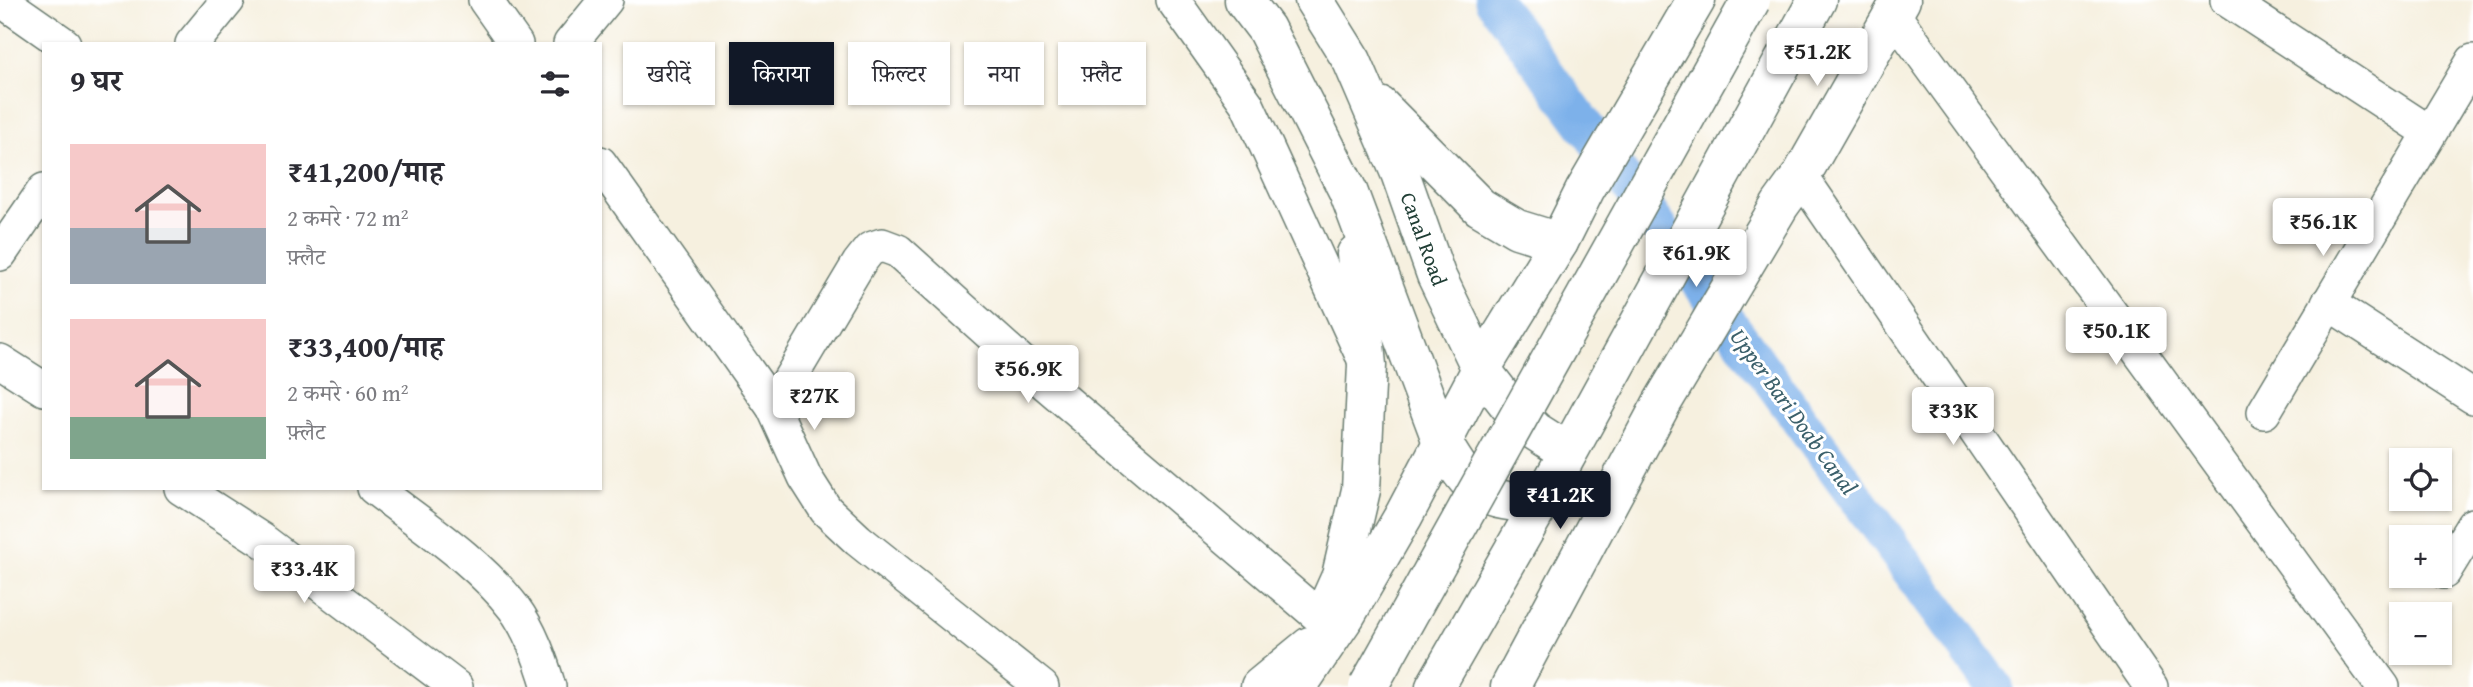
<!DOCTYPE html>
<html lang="hi">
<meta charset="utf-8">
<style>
:root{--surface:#fff;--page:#f2f2f3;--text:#2b2b33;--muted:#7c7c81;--accent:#111827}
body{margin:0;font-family:"Gentium Book Plus","Noto Serif Devanagari",serif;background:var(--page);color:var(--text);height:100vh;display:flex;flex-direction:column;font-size:26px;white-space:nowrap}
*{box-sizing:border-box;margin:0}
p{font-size:23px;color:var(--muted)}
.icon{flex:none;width:38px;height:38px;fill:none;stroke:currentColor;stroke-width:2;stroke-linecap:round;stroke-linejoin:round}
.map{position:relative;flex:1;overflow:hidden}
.details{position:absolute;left:42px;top:42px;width:560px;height:448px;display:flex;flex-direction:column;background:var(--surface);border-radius:0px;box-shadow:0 2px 5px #0004}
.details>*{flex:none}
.banner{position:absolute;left:623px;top:42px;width:665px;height:63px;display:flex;gap:14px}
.fabs{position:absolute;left:2389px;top:448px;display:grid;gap:14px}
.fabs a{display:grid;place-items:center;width:63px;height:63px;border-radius:0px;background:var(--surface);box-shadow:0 2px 5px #0004;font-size:35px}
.price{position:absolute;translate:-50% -60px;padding:0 16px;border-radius:7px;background:#fff;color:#222;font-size:23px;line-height:46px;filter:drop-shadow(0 2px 4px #0008)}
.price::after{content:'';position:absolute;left:50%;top:42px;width:21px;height:16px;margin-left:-10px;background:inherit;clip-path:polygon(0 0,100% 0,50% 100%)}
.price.active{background:var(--accent);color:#fff}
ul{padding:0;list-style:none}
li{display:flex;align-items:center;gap:21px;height:175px;padding:0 28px}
li span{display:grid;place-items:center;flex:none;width:196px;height:140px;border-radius:0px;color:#555}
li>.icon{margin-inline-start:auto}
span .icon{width:84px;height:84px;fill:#fffc;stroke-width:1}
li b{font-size:30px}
h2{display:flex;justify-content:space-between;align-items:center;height:84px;padding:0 28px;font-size:30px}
.chip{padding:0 24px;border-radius:0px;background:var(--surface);box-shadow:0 2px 5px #0004;font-size:24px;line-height:63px}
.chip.active{background:var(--accent);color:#fff}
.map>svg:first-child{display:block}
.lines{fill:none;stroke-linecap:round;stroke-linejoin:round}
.canal{stroke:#7db1ea;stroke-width:37}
.street-casing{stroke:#6a7c70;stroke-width:36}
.secondary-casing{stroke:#6a7c70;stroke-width:41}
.primary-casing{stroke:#6a7c70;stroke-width:41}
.street{stroke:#fff;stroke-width:33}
.secondary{stroke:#fff;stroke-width:38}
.primary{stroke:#fff;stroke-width:38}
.primary-bridge-casing{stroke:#6a7c70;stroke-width:41;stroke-linecap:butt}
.primary-bridge{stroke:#fff;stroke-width:38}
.labels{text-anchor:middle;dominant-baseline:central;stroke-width:6;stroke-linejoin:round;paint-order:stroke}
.street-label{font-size:21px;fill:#1f3d34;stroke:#fff}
.water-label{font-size:23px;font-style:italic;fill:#3b606b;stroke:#fff}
</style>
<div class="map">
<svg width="2473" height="687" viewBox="0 0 2473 687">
<rect width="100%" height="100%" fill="#fff"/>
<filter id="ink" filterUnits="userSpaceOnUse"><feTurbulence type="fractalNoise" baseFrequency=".0143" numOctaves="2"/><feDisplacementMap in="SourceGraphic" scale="14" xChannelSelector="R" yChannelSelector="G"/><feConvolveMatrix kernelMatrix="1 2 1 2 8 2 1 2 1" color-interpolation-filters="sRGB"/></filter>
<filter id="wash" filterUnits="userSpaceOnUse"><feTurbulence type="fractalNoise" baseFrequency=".00686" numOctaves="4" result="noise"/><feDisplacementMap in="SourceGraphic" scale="28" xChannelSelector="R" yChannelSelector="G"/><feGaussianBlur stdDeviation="1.57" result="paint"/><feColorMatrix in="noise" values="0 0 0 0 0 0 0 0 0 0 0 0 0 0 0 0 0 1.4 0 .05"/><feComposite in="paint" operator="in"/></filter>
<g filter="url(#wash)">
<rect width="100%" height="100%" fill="#f6f0df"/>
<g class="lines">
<polyline class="canal" points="1493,0 1995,687"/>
</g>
</g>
<g filter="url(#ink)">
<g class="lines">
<defs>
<g id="street">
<polyline points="1,0 64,44"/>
<polyline points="485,0 516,44"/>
<polyline points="1173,0 1247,104 1361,353"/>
<polyline points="2227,0 2429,132"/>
<polyline points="1893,14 2383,687"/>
<polyline points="192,44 228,0"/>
<polyline points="570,44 606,0"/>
<polyline points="600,163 773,407 805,477 826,510 858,540 1042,687"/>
<polyline points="1801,176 2151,687"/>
<polyline points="0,254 44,190"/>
<polyline points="2328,303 2473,397"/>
<polyline points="0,361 44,389"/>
<polyline points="773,407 859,263 870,249 882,245 898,251 1047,385 1322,619"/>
<polyline points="2264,412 2473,61"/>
<polyline points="181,488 262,540 456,687"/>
<path d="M374 488C422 525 477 560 514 608 531 631 541 660 549 687"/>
<polyline points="2444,572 2473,525"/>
</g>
<g id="secondary">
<polyline points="1260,687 1310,646"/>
<polyline points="1510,687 1662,403 1780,205 1801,176 1901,0"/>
</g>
<g id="primary">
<path d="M1244 0 1266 29 1348 191 1442 442C1471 491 1482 504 1541 502"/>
<polyline points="1314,0 1352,61 1400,173 1436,275 1481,369 1508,404 1535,431 1568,452"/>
<polyline points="1380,106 1480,207 1517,229 1559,242"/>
<polyline points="1324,614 1341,576 1361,490 1367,365 1356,254"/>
<polyline points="1297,687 1346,615 1404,515 1481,369 1559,242 1585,190 1696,0"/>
<polyline points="1435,687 1541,502 1817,0"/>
</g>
</defs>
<use href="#street" class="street-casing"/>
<use href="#secondary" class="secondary-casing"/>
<use href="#primary" class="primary-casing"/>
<use href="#street" class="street"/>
<use href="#secondary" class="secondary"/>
<use href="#primary" class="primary"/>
<defs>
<polyline id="primary-bridge" points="1368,687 1751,0"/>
</defs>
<use href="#primary-bridge" class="primary-bridge-casing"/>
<use href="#primary-bridge" class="primary-bridge"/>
</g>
</g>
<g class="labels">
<g class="street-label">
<text transform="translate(1424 239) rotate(70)">Canal Road</text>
</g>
<g class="water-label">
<text transform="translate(1794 411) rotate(54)">Upper Bari Doab Canal</text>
</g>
</g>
</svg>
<div class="fabs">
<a><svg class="icon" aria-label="locate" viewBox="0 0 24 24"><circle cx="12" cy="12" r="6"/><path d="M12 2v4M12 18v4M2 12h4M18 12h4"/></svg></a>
<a>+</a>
<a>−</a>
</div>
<b class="price" style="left:1817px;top:88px">₹51.2K</b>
<b class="price" style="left:2323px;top:258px">₹56.1K</b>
<b class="price" style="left:1696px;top:289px">₹61.9K</b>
<b class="price" style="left:2116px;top:367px">₹50.1K</b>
<b class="price" style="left:1028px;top:405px">₹56.9K</b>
<b class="price" style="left:814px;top:432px">₹27K</b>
<b class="price" style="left:1953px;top:447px">₹33K</b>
<b class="price active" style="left:1560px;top:531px">₹41.2K</b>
<b class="price" style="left:304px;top:605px">₹33.4K</b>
<div class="banner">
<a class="chip">खरीदें</a>
<a class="chip active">किराया</a>
<a class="chip">फ़िल्टर</a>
<a class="chip">नया</a>
<a class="chip">फ़्लैट</a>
</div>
<section class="details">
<h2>9 घर<svg class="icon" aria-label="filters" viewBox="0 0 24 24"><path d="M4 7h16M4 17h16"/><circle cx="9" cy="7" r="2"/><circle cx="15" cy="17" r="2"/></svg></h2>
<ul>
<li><span style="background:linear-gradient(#f6c9c9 60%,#9aa5b1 0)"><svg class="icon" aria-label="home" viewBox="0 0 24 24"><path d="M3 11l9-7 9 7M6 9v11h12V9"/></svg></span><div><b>₹41,200/माह</b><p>2 कमरे · 72 m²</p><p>फ़्लैट</p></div></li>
<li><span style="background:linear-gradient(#f6c9c9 70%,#7fa58c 0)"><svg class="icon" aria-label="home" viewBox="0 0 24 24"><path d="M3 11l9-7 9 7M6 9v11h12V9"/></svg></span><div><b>₹33,400/माह</b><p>2 कमरे · 60 m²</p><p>फ़्लैट</p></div></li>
</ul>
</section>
</div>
